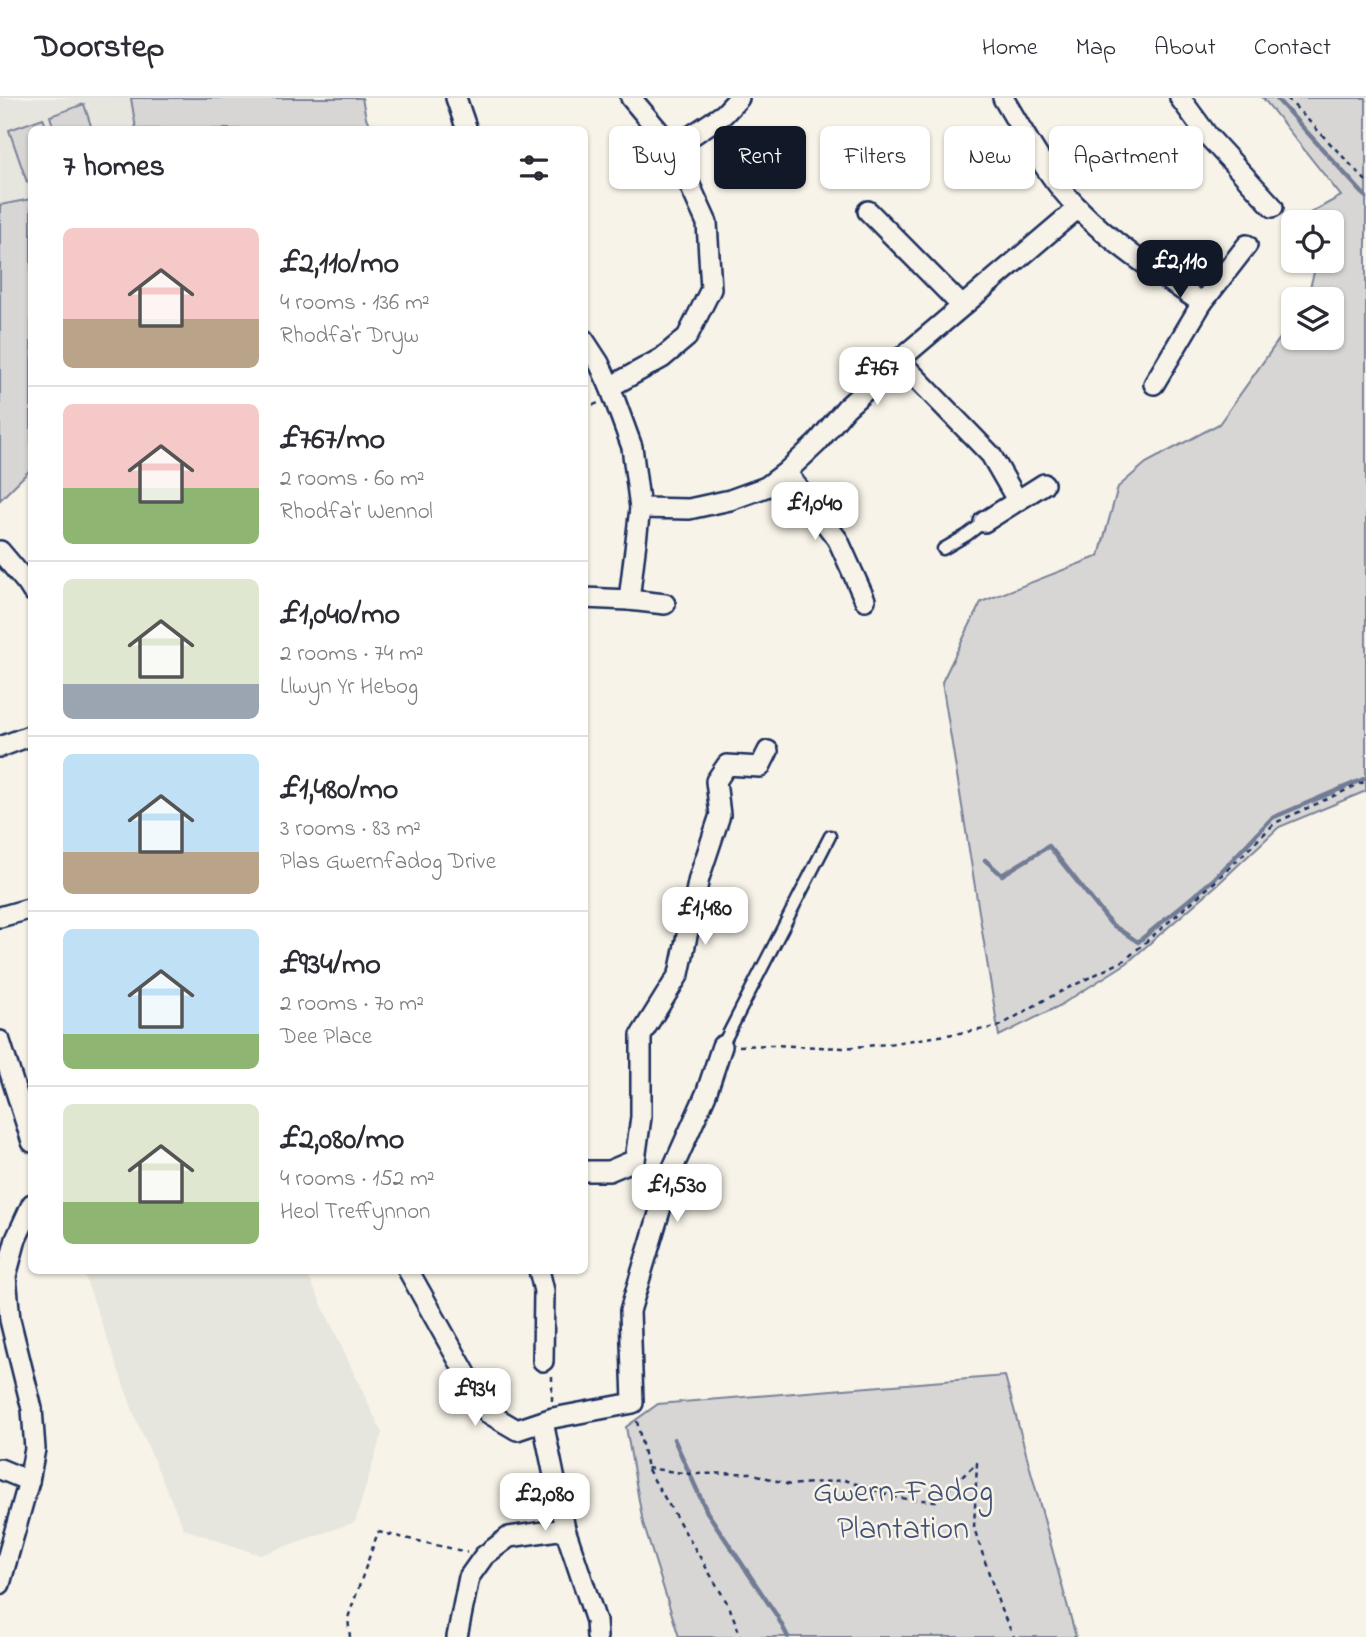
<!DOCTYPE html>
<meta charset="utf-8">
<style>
:root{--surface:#fff;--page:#f2f2f3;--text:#2b2b33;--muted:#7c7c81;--line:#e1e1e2;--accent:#111827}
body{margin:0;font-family:"Indie Flower",sans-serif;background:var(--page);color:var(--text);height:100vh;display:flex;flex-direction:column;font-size:26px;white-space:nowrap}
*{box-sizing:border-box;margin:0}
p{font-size:23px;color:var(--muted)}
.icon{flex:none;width:38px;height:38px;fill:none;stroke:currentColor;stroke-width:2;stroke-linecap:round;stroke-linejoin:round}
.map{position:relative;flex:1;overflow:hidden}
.side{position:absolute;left:28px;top:28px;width:560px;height:1148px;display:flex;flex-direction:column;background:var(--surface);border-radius:10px;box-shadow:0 2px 5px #0004}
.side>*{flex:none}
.top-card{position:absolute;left:609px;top:28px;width:651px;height:63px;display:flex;gap:14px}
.fabs{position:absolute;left:1281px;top:112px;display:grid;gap:14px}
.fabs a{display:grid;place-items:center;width:63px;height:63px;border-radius:10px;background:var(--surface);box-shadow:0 2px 5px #0004;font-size:35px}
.price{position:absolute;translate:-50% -60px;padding:0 16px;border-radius:14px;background:#fff;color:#222;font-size:23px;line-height:46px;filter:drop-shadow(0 2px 4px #0008)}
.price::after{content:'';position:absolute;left:50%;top:42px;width:21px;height:16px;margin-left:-10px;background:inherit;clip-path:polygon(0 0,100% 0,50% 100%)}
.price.selected{background:var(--accent);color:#fff}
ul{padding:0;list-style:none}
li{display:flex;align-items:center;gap:21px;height:175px;padding:0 35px}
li+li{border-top:2px solid var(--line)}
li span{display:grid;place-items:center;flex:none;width:196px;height:140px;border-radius:10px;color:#555}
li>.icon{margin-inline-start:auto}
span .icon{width:84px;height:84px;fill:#fffc;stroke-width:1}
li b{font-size:30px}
h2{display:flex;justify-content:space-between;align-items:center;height:84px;padding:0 35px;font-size:30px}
.chip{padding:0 24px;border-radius:10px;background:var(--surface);box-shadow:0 2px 5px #0004;font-size:24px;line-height:63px}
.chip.selected{background:var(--accent);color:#fff}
header{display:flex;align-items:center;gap:42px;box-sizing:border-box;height:98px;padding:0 35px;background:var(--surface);border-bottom:2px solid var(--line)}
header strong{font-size:33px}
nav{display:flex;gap:38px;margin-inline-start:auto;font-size:24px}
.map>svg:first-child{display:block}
.built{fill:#e6e5de}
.green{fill:#d7d6d4;stroke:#798299;stroke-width:2}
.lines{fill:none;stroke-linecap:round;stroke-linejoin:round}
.stream{stroke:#727c95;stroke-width:4.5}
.service-casing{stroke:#1b2f5e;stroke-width:15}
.minor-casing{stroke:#1b2f5e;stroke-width:24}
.path{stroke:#1b2f5e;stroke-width:2.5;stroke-dasharray:5 5;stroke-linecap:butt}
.service{stroke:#f7f3e8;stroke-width:10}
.minor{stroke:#f7f3e8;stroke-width:19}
.labels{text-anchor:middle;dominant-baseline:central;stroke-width:5;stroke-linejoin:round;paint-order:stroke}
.park-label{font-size:32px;fill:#415076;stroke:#f7f3e8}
</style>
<header>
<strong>Doorstep</strong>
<nav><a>Home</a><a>Map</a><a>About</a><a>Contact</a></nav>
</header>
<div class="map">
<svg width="1366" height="1539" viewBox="0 0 1366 1539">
<rect width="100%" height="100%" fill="#f7f3e8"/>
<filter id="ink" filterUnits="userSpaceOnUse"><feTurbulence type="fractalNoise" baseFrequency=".0143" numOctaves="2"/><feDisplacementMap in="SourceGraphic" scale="14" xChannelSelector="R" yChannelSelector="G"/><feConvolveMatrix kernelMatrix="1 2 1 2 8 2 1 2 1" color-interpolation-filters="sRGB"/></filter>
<g filter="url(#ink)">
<g class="built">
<polygon points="0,0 362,0 366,20 372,31 32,32 31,371 0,402"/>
<polygon points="83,1173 306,1173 382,1335 355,1424 260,1457 184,1431 137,1324"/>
</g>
<g class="green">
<polygon points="131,0 362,0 366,20 372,31 136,31"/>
<polygon points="1263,0 1366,0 1366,693 1279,729 1218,786 1127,865 1059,908 999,938 942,584 981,504 1099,458 1118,389 1146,365 1219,326 1293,222 1293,240 1332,240 1332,201 1307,201 1317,163 1332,163 1332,124 1294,124 1341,98"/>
<polygon points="84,6 92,31 54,31 50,18"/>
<polygon points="43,20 47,31 32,32 31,82 27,84 9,32"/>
<polygon points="31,101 31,371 0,402 0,107"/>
<polygon points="1005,1278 1076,1539 679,1539 643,1425 626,1329 658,1306"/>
</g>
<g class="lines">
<g class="stream">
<polyline points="1276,0 1366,99"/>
<polyline points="985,762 1002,777 1049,748 1111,826 1138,844 1214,781 1272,720 1366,680"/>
<polyline points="674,1341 707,1414 777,1518 788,1539"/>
</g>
<defs>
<g id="service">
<polyline points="943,451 967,437 984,424"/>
<polyline points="722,948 830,738"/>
</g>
<g id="minor">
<polyline points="456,0 467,32"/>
<path d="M1003 0C1026 38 1047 79 1079 111 1115 148 1159 176 1202 205"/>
<polyline points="1180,0 1208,38 1273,109"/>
<polyline points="673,50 724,16 739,0"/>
<polyline points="868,113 962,208"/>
<polyline points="584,242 599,265 610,289 632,349 640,410 629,502"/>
<polyline points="899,262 991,357 1017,402"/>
<polyline points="1154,286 1202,205 1247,147"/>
<polyline points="610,289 662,260 687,239 711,191 707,125 673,50 631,0"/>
<polyline points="786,374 838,442 865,502"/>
<polyline points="640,410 689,411 730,402 766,389 786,374 817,345 846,310 899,262 1078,110"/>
<polyline points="984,424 1044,386"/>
<polyline points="0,453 27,485 32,493"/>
<polyline points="584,500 629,502 665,506"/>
<polyline points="0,649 32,637"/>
<polyline points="0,819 32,810"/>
<polyline points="0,943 32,1044"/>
<polyline points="584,1073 609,1073 635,1062 641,1019 641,937 679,876 699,780 720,717 716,683 727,667 760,669 768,653"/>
<polyline points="408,1172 488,1315 517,1332 553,1320 633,1305 630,1213 672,1072 706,996 722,948"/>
<polyline points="539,1172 544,1193 543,1263"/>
<polyline points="543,1324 565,1431 596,1523 597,1539"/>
<polyline points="0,1371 29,1383"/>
<polyline points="0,1486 29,1383 35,1351 32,1311 10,1222 6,1178 16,1141 32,1106"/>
<polyline points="457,1539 469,1479 484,1458 509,1439 565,1431"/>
</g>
</defs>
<use href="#service" class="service-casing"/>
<use href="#minor" class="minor-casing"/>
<g class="path">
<polyline points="1287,0 1366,83"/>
<polyline points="584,311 598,305"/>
<polyline points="739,948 772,947 843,950 888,946 998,929 1046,901 1125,862 1217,782 1275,725 1366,683"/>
<polyline points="552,1278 552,1303"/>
<polyline points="637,1323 647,1370 729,1508 741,1539"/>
<polyline points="647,1370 690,1376 751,1375 790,1387 845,1382 897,1400 936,1403 977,1365 974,1430 1001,1512 1014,1539"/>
<polyline points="350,1539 348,1520 378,1434 467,1454"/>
</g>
<use href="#service" class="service"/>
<use href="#minor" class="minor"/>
</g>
</g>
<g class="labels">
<g class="park-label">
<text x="903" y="1395">Gwern-Fadog<tspan x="903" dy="37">Plantation</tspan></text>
</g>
</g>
</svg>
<div class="fabs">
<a><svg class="icon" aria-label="locate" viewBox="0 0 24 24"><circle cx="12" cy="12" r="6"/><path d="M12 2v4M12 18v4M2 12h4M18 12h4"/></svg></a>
<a><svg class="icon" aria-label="layers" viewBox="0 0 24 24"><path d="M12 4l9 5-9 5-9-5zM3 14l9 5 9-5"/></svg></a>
</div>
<b class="price selected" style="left:1180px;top:202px">£2,110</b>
<b class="price" style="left:877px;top:309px">£767</b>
<b class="price" style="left:815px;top:444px">£1,040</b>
<b class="price" style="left:705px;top:849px">£1,480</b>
<b class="price" style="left:677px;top:1126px">£1,530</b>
<b class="price" style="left:475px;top:1330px">£934</b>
<b class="price" style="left:545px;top:1435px">£2,080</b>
<div class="top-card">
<a class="chip">Buy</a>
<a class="chip selected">Rent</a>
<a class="chip">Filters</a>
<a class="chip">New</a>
<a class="chip">Apartment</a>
</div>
<section class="side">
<h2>7 homes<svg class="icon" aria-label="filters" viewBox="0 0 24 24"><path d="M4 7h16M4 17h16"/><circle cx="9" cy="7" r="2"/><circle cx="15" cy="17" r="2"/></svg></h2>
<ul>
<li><span style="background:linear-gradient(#f6c9c9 65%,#b9a48a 0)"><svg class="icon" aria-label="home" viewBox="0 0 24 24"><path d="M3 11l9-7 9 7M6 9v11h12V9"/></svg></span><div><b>£2,110/mo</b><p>4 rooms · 136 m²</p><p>Rhodfa'r Dryw</p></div></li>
<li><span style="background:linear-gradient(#f6c9c9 60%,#8fb573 0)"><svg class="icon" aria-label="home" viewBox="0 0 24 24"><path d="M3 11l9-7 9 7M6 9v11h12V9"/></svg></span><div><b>£767/mo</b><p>2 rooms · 60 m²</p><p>Rhodfa'r Wennol</p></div></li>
<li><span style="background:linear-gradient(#dfe7d0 75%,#9aa5b1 0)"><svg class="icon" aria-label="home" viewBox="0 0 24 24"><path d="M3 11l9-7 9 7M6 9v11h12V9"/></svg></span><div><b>£1,040/mo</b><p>2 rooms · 74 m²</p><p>Llwyn Yr Hebog</p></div></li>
<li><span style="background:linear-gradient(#bfe0f5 70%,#b9a48a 0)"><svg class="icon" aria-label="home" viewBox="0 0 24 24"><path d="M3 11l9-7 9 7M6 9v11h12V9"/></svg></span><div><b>£1,480/mo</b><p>3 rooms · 83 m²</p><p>Plas Gwernfadog Drive</p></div></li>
<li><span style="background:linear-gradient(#bfe0f5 75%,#8fb573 0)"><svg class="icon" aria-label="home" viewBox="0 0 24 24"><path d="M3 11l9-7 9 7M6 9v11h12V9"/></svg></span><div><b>£934/mo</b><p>2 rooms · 70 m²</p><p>Dee Place</p></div></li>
<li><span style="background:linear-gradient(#dfe7d0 70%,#8fb573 0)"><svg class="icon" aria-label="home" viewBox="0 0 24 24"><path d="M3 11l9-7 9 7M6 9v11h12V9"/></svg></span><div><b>£2,080/mo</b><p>4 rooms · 152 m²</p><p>Heol Treffynnon</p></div></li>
</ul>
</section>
</div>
